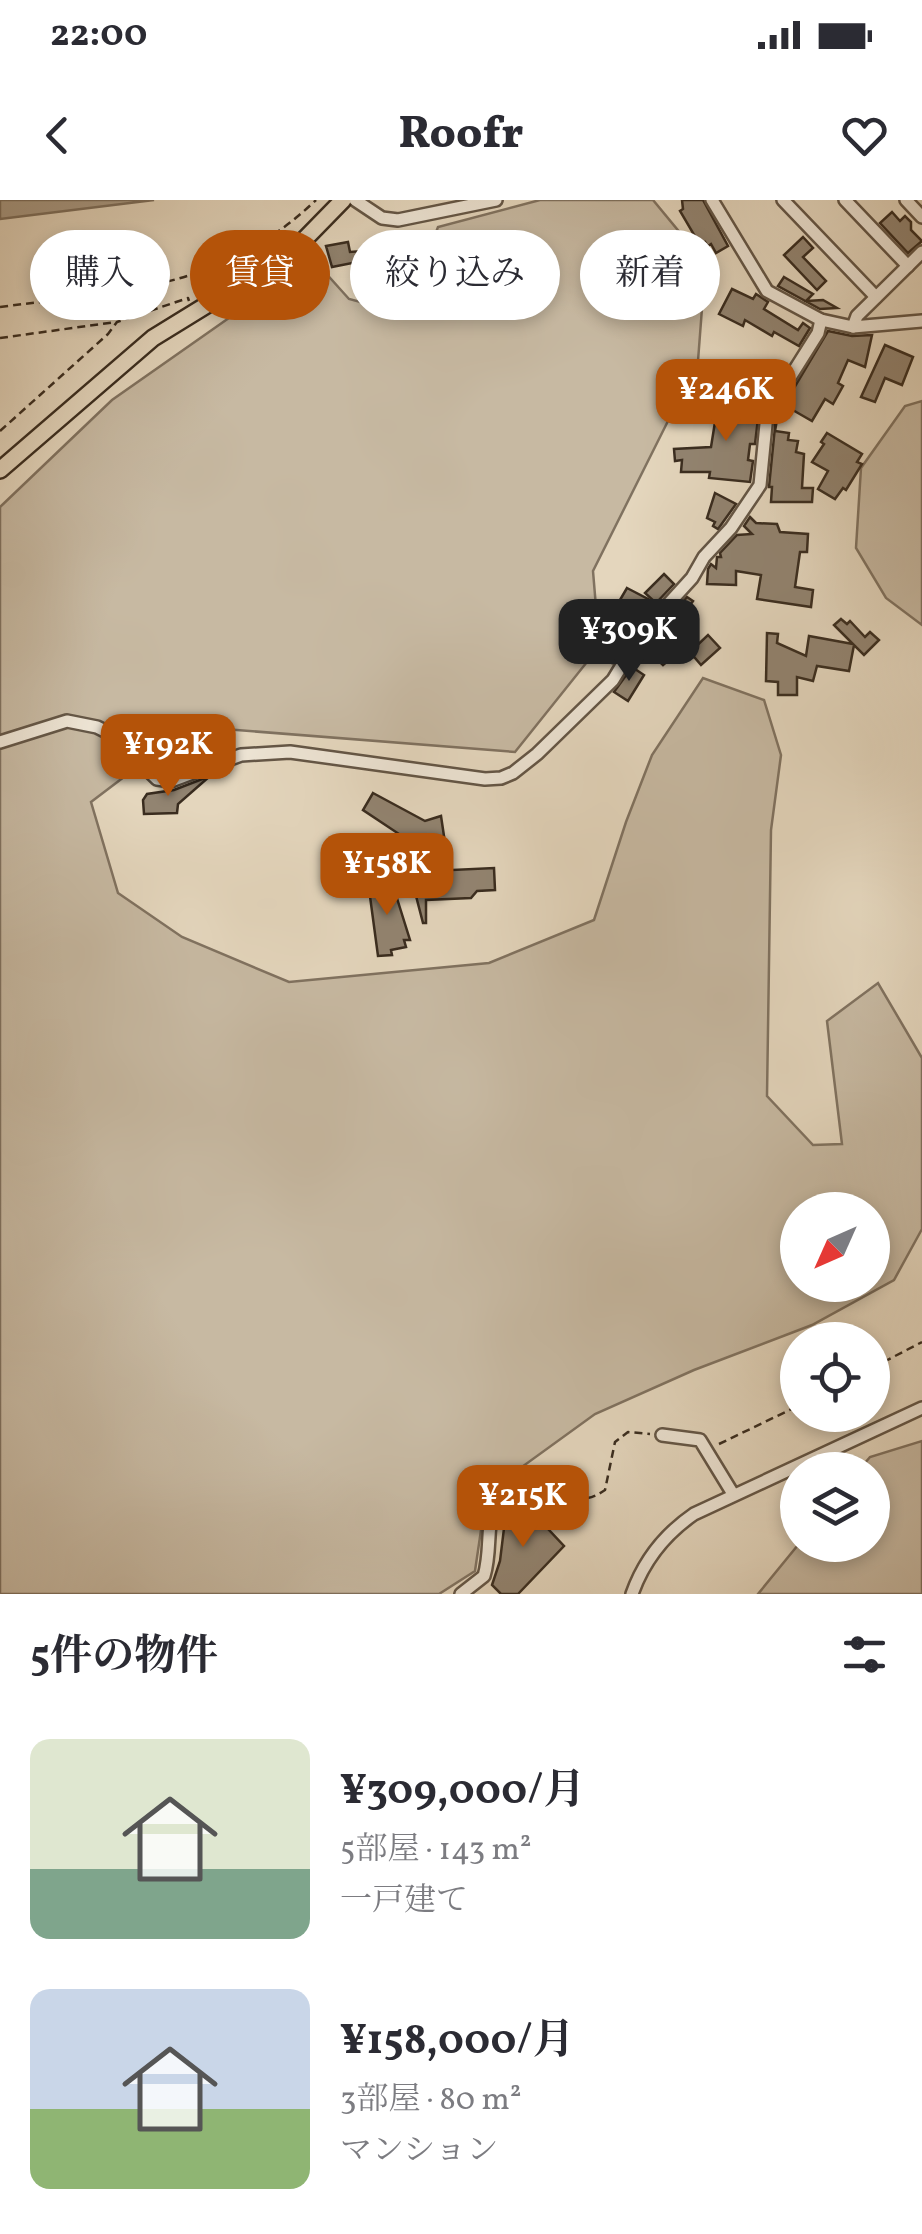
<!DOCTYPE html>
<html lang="ja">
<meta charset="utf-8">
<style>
:root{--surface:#fff;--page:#f2f2f3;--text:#2b2b33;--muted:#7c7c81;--accent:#b45309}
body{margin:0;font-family:Vollkorn,"Noto Serif JP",serif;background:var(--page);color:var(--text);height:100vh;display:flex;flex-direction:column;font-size:38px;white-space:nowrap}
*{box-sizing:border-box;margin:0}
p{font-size:32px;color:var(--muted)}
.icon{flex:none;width:55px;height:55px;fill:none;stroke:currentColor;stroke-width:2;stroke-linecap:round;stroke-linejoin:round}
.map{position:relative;height:1394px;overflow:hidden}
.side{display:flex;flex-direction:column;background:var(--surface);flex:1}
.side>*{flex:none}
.top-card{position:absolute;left:30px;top:30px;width:862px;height:90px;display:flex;gap:20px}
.needle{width:65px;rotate:225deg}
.controls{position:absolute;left:780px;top:992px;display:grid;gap:20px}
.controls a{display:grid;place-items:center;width:110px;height:110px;border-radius:50%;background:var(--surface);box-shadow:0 5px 15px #0003;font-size:50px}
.price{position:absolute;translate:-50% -85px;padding:0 22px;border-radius:20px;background:var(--accent);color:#fff;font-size:32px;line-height:65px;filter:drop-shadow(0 2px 5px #0008)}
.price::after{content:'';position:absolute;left:50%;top:60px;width:30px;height:22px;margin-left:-15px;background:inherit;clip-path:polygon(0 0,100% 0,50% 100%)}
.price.on{background:#222;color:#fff}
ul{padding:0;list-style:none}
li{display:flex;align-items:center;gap:30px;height:250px;padding:0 30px}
li span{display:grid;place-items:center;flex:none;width:280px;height:200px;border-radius:20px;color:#555}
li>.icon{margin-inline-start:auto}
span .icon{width:120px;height:120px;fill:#fffc;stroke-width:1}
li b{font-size:42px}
h2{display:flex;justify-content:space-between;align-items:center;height:120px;padding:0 30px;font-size:42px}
.pill{padding:0 35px;border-radius:45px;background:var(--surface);box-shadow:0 5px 15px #0003;font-size:35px;line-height:90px}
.pill.on{background:var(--accent);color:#fff}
.status{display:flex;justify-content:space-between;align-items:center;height:70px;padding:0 50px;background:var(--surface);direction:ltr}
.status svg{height:28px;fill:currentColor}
header{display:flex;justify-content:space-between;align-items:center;height:130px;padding:0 30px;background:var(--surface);font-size:45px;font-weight:800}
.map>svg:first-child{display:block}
.green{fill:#c7b9a2;stroke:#807260;stroke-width:2.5;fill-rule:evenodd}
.water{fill:#aa9c87;stroke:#7d6f5d;stroke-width:2.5}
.building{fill:#928471;stroke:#392c1f;stroke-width:2.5}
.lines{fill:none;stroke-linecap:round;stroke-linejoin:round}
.minor-casing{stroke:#645646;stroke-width:16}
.major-casing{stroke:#392c1f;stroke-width:20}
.path{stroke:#392c1f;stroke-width:2.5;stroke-dasharray:8 5;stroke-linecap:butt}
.minor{stroke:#ede4d4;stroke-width:11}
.major{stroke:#e4d6bd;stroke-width:15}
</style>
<div class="status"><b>22:00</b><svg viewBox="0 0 49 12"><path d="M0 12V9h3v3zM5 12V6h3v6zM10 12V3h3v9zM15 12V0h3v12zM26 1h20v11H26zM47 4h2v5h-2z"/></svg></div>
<header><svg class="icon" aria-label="back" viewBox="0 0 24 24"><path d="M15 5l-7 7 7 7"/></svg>Roofr<svg class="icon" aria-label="heart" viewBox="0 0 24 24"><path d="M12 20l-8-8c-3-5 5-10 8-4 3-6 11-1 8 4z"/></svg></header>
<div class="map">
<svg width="922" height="1394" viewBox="0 0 922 1394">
<rect width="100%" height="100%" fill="#e4d6bd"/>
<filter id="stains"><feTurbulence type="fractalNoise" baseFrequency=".002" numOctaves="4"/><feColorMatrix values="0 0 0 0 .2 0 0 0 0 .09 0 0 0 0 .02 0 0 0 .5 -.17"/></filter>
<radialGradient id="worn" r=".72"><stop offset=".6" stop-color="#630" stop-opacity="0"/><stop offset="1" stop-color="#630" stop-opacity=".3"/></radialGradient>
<g class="green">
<path d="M540 0H653L681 34 703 95 698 161 593 371 596 407 602 424 595 452 515 552 224 529 174 539 91 602 118 693 182 737 289 782 489 763 594 720 626 622 652 555 703 478 764 500 781 555 771 630 767 896 813 945 842 944 827 821 878 783 922 858V1029L894 1080 812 1125 694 1170 595 1214 515 1272 496 1280 485 1303 475 1371 439 1394H0V307L112 200 313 59 349 99 405 114 438 27ZM798 1010H872V1085H798Z"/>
<polygon points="922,201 922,425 886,398 856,348 861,268 905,206"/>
<polygon points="922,1241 922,1394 758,1394 798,1345 872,1345 872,1270 859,1270 870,1257"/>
</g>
<polygon class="water" points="0,0 154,0 0,19"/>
<g class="building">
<polygon points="682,0 703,0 728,46 716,53 711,44 708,46 705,42 700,45 680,11 683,9"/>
<polygon points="892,12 900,21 905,16 911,22 911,30 922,41 908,53 880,23"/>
<polygon points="803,37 813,48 803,57 826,81 817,90 784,55"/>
<polygon points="348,42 350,52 389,49 410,54 407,70 398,69 392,95 361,83 367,60 332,67 326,46"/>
<polygon points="784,77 813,94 806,101 823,100 837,108 820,109 778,86"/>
<polygon points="732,89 753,99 756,94 768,102 764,109 798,130 803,123 810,128 799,146 774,132 772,136 745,120 743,126 719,114"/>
<polygon points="828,131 852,136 872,135 865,167 848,160 838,183 843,186 833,204 825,199 812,221 791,209 790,212 782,208"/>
<polygon points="885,145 913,157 902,185 885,178 875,202 861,197"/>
<polygon points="768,187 772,188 759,210 755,244 750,244 748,260 753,261 750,282 709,278 710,272 681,272 682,260 675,261 674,249 711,247 719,197 758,209"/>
<polygon points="778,214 775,231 789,233 788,240 798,241 796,252 804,254 802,288 813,288 812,302 771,302 772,287 769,287 776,217"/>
<polygon points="827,233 862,254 857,262 862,264 846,290 843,288 835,299 818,289 828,271 812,262 824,244 821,242"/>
<polygon points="715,293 736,304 718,329 713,326 715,322 707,318"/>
<polygon points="750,317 756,323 777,324 780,332 808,334 807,352 800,352 795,387 813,390 811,407 757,399 761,375 736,371 736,385 707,384 708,369 711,364 716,368 717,357 721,357 720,353 737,335 752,334 744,326"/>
<polygon points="664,374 674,384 656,403 645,393"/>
<polygon points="627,388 648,399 636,418 640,421 612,463 604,458 615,440 609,436 625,409 617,405"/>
<polygon points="687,397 693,401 681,418 677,415 665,430 684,447 663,465 645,448"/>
<polygon points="841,419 847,424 850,421 865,437 870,432 879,440 864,455 854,445 849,471 817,466 813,481 797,477 797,495 778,495 778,482 766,481 767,433 778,434 777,443 806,456 809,436 853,444 834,425"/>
<polygon points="708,435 720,448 701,465 690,452"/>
<polygon points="632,467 644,475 628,501 614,492"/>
<polygon points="210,576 178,604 177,613 144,614 143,600 147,594 174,590"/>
<polygon points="373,593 425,621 441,616 444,636 423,642 431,671 494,668 495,690 477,691 471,698 426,700 426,723 423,723 415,692 415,664 402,636 363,610"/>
<polygon points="390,676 410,740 404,740 406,747 391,750 392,755 378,756 369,689 373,687 372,682"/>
<polygon points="519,1298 564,1346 518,1394 501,1394 492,1385 500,1361 506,1312"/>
</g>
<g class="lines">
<defs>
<g id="minor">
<polyline points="355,0 382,18 398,20 496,0"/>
<polyline points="712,0 767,91 821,120 853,127 922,121"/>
<polyline points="783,0 876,97"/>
<polyline points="845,0 908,66"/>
<polyline points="906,0 922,17"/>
<polyline points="853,127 857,116 922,52"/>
<polyline points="0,542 67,521 97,527 111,534 157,579 171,581 241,555 290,552 485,579 501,578 513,573 537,554 613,480 641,434 692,378 704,357 731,328 760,285 767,214 818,133 821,120"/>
<polyline points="662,1235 700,1240 733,1294"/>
<path d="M461 1394 484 1376C495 1340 478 1303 517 1281"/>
<path d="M632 1394C644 1360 665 1334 694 1314L922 1208"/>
</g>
<polyline id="major" points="0,270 153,138 270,66 302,42 343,0"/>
</defs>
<use href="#minor" class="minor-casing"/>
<use href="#major" class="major-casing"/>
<g class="path">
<path d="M0 107C122 91 222 90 316 0"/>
<polyline points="0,138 116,122"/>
<polyline points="0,231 108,134 117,122 188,98 189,101"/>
<polyline points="872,1168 922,1142"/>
<polyline points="719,1244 798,1206"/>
<path d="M528 1281H544C563 1299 582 1306 605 1290L615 1242 628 1232 650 1234"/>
</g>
<use href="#minor" class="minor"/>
<use href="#major" class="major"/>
</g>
<rect width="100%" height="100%" filter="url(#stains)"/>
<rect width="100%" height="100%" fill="url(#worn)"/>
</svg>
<div class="controls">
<a><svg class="needle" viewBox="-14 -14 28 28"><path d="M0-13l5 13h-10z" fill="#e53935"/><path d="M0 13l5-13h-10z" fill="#7c7c81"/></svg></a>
<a><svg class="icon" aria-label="locate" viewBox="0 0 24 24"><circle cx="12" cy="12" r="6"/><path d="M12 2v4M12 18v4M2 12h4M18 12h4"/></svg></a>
<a><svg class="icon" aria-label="layers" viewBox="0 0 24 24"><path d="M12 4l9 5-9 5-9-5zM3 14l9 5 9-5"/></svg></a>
</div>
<b class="price" style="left:726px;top:244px">¥246K</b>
<b class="price on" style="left:629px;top:484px">¥309K</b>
<b class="price" style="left:168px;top:599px">¥192K</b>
<b class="price" style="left:387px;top:718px">¥158K</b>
<b class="price" style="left:523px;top:1350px">¥215K</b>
<div class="top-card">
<a class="pill">購入</a>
<a class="pill on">賃貸</a>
<a class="pill">絞り込み</a>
<a class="pill">新着</a>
</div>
</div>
<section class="side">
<h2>5件の物件<svg class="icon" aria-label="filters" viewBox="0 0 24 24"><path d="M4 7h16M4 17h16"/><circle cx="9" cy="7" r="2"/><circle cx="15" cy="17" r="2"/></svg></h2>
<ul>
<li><span style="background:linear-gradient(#dfe7d0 65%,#7fa58c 0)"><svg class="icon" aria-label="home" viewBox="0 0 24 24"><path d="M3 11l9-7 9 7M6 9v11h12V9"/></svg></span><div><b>¥309,000/月</b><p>5部屋 · 143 m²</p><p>一戸建て</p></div></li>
<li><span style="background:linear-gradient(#c9d6e8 60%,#8fb573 0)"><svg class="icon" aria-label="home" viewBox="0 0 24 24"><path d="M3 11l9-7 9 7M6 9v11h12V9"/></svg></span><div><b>¥158,000/月</b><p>3部屋 · 80 m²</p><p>マンション</p></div></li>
</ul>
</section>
